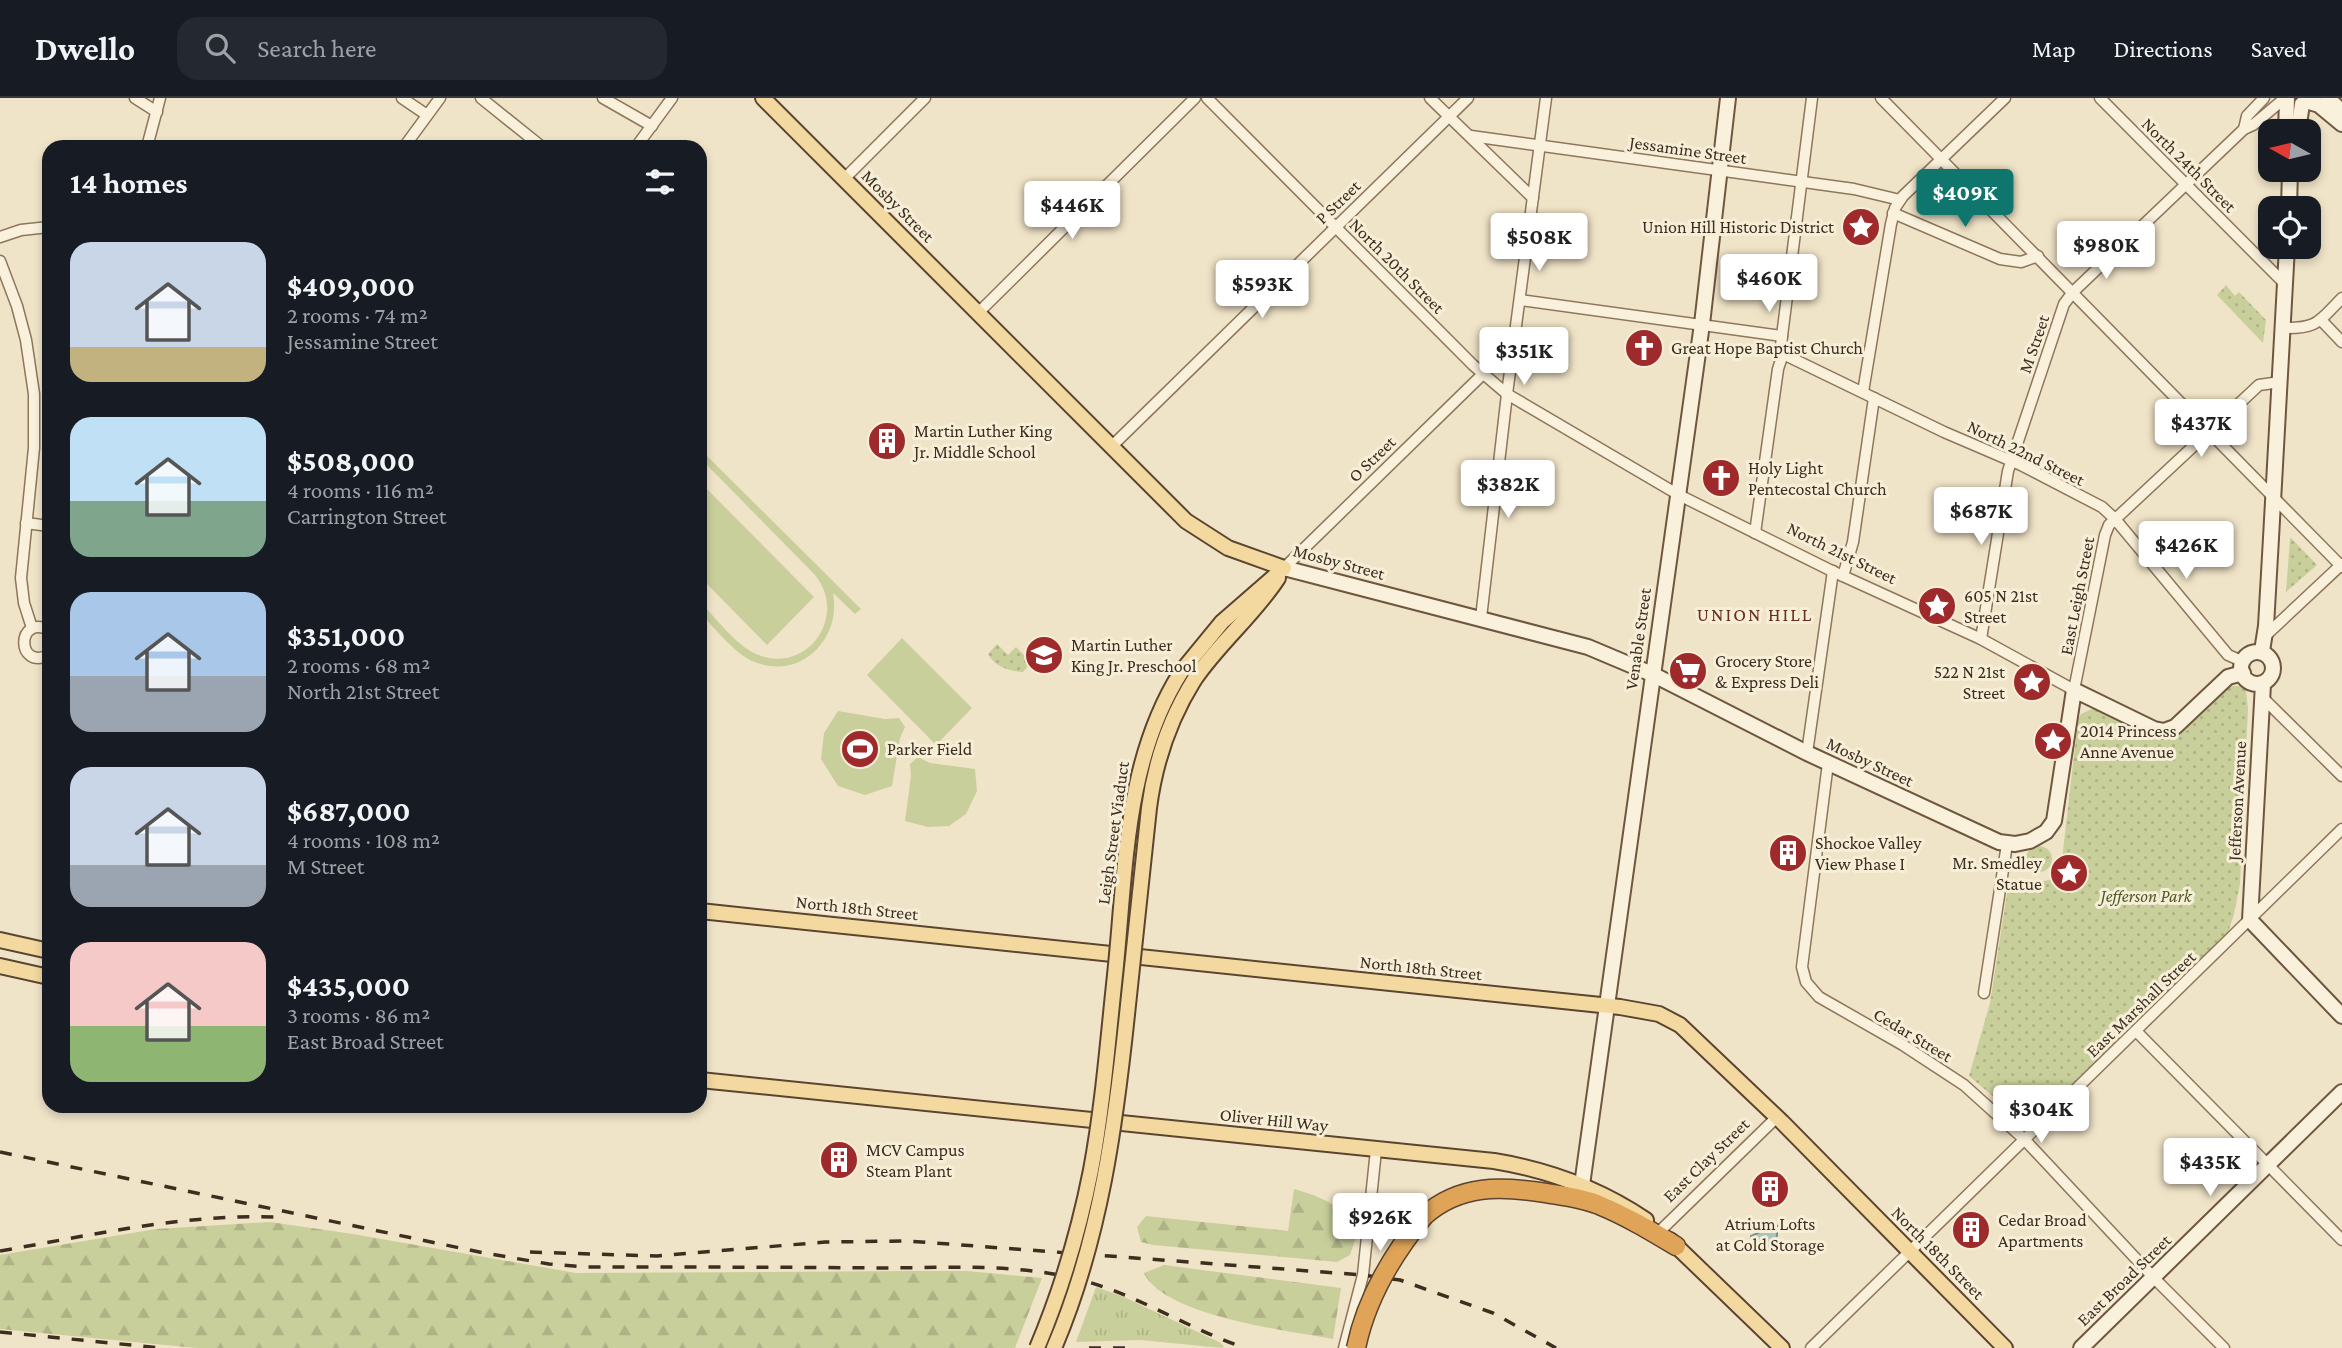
<!DOCTYPE html>
<meta charset="utf-8">
<style>
:root{--surface:#171b24;--page:#242831;--text:#f1f3f6;--muted:#9ea1a6;--line:#363941;--accent:#0f766e}
body{margin:0;font-family:"Crimson Pro",serif;background:var(--page);color:var(--text);height:100vh;display:flex;flex-direction:column;font-size:26px;white-space:nowrap}
*{box-sizing:border-box;margin:0}
p{font-size:23px;color:var(--muted)}
.icon{flex:none;width:38px;height:38px;fill:none;stroke:currentColor;stroke-width:2;stroke-linecap:round;stroke-linejoin:round}
.map{position:relative;flex:1;overflow:hidden}
.side{position:absolute;left:42px;top:42px;width:665px;height:973px;display:flex;flex-direction:column;background:var(--surface);border-radius:21px;box-shadow:0 4px 10px #0003}
.side>*{flex:none}
.needle{width:46px;rotate:278deg}
.fabs{position:absolute;left:2258px;top:21px;display:grid;gap:14px}
.fabs a{display:grid;place-items:center;width:63px;height:63px;border-radius:14px;background:var(--surface);box-shadow:0 4px 10px #0003;font-size:35px}
.price{position:absolute;translate:-50% -60px;padding:0 16px;border-radius:7px;background:#fff;color:#222;font-size:23px;line-height:46px;filter:drop-shadow(0 2px 4px #0008)}
.price::after{content:'';position:absolute;left:50%;top:42px;width:21px;height:16px;margin-left:-10px;background:inherit;clip-path:polygon(0 0,100% 0,50% 100%)}
.price.selected{background:var(--accent);color:#fff}
ul{padding:0;list-style:none}
li{display:flex;align-items:center;gap:21px;height:175px;padding:0 28px}
li span{display:grid;place-items:center;flex:none;width:196px;height:140px;border-radius:21px;color:#555}
li>.icon{margin-inline-start:auto}
span .icon{width:84px;height:84px;fill:#fffc;stroke-width:1}
li b{font-size:30px}
h2{display:flex;justify-content:space-between;align-items:center;height:84px;padding:0 28px;font-size:30px}
header{display:flex;align-items:center;gap:42px;box-sizing:border-box;height:98px;padding:0 35px;background:var(--surface);border-bottom:2px solid var(--line)}
header strong{font-size:33px}
nav{display:flex;gap:38px;margin-inline-start:auto;font-size:24px}
.search{width:490px;height:63px;background:var(--page);display:flex;align-items:center;gap:18px;box-sizing:border-box;padding:0 24px;border-radius:21px;color:var(--muted);font-size:26px}
.map>svg:first-child{display:block}
.grass{fill:url(#grass-tufts)}
.forest{fill:url(#forest-firs)}
.park{fill:url(#park-dots)}
.pitch{fill:#c9cf9b}
.water{fill:url(#water-waves);stroke:#6f938a;stroke-width:2}
.lines{fill:none;stroke-linecap:round;stroke-linejoin:round}
.street-casing{stroke:#8d765c;stroke-width:13}
.secondary-casing{stroke:#6f573f;stroke-width:18}
.primary-casing{stroke:#5b4430;stroke-width:18}
.highway-casing{stroke:#5b4430;stroke-width:21}
.street{stroke:#faf1dc;stroke-width:10}
.secondary{stroke:#faf1dc;stroke-width:14}
.primary{stroke:#f3d9a0;stroke-width:14}
.highway{stroke:#e0a458;stroke-width:18}
.rail{stroke:#3d2e20;stroke-width:3.5;stroke-dasharray:12 12;stroke-linecap:butt}
.primary-bridge-casing{stroke:#5b4430;stroke-width:18;stroke-linecap:butt}
.highway-bridge-casing{stroke:#5b4430;stroke-width:21;stroke-linecap:butt}
.primary-bridge{stroke:#f3d9a0;stroke-width:14}
.highway-bridge{stroke:#e0a458;stroke-width:18}
.labels{text-anchor:middle;dominant-baseline:central;stroke-width:6;stroke-linejoin:round;paint-order:stroke}
.street-label{font-size:18px;fill:#3d2e20;stroke:#f7eed8}
.poi-label{font-size:18px;fill:#3d2e20;stroke:#f7eed8;text-anchor:start}
.park-label{font-size:18px;font-style:italic;fill:#4d5a26;stroke:#f7eed8}
.neighbourhood-label{font-size:19px;letter-spacing:2px;fill:#6b2e1e;stroke:#f7eed8}
</style>
<header>
<strong>Dwello</strong>
<div class="search"><svg class="icon" aria-label="search" viewBox="0 0 24 24"><circle cx="10" cy="10" r="6"/><path d="M15 15l6 6"/></svg>Search here</div>
<nav><a>Map</a><a>Directions</a><a>Saved</a></nav>
</header>
<div class="map">
<svg width="2342" height="1250" viewBox="0 0 2342 1250">
<defs>
<pattern id="grass-tufts" width="24" height="20" patternUnits="userSpaceOnUse" patternTransform="scale(1.75)"><rect width="24" height="20" fill="#c9cf9b"/><path d="M3 7l-1-3M5 7V3M7 7l1-3M15 17l-1-3M17 17v-4M19 17l1-3" fill="none" stroke="#aeb285"/></pattern>
<pattern id="forest-firs" width="22" height="20" patternUnits="userSpaceOnUse" patternTransform="scale(1.75)"><rect width="22" height="20" fill="#c9cf9b"/><path d="M5 1l3.5 6h-7zM16 11l3.5 6h-7z" fill="#aeb285"/></pattern>
<pattern id="park-dots" width="8" height="8" patternUnits="userSpaceOnUse" patternTransform="scale(1.75)"><rect width="8" height="8" fill="#c9cf9b"/><path d="M2 2h.1M6 6h.1" fill="none" stroke="#aeb285" stroke-width="1.8" stroke-linecap="round"/></pattern>
<pattern id="water-waves" width="16" height="10" patternUnits="userSpaceOnUse" patternTransform="scale(1.75)"><rect width="16" height="10" fill="#a9c4bc"/><path d="M0 5q4-4 8 0t8 0" fill="none" stroke="#8ba098"/></pattern>
</defs>
<rect width="100%" height="100%" fill="#f0e4c8"/>
<polygon class="grass" points="1096,1189 1124,1199 1219,1244 1224,1248 1222,1250 1140,1242 1076,1244"/>
<g class="forest">
<path d="M1294 1091C1327 1101 1342 1106 1356 1139L1350 1157 1337 1164 1153 1147 1141 1144 1137 1129 1146 1118 1288 1133Z"/>
<polygon points="270,1124 353,1136 576,1175 912,1173 967,1173 1042,1180 1015,1250 196,1250 0,1231 0,1157 156,1131"/>
<path d="M1164 1167 1341 1190 1333 1241C1289 1233 1164 1218 1144 1175Z"/>
</g>
<g class="park">
<polygon points="2226,187 2235,198 2239,194 2266,222 2263,245 2217,197"/>
<polygon points="2291,440 2317,467 2286,494 2290,441"/>
<path d="M997 546 1008 557 1016 549 1031 564 1023 574C1009 573 995 569 988 556Z"/>
<path d="M2231 588H2240L2246 592 2248 611 2240 786 2234 816 2224 847 2053 1014 2022 1028 2002 1006 1969 978 1990 905 2007 795C2021 771 2047 797 2061 770L2078 622 2081 616 2094 610 2172 635 2184 631Z"/>
<circle cx="2039" cy="761" r="13"/>
</g>
<g class="pitch">
<path d="M700 351 861 511 855 516 833 495C842 542 799 584 752 563 732 553 715 530 700 515V504C715 519 737 548 756 556 806 578 849 519 815 477L700 360Z"/>
<polygon points="700,384 814,499 767,547 700,479"/>
<polygon points="902,540 972,610 936,647 867,577"/>
<polygon points="838,613 885,621 899,620 905,629 900,640 892,688 865,697 838,688 821,661 824,635"/>
<polygon points="918,659 930,665 975,671 977,693 966,716 949,728 928,729 905,723 911,678 910,666"/>
</g>
<polygon class="water" points="1775,1127 1778,1128 1776,1145 1780,1146 1779,1151 1753,1149 1751,1138"/>
<g class="lines">
<defs>
<g id="street">
<polyline points="135,0 157,14"/>
<polyline points="402,0 427,17"/>
<polyline points="481,0 542,49"/>
<polyline points="603,0 652,28"/>
<polyline points="1207,0 1473,267 1507,296 1679,397 1832,473 1981,541 2074,592 2105,437 2109,427 2259,287 2280,284"/>
<polyline points="1430,0 1533,100"/>
<polyline points="1881,0 2342,469"/>
<polyline points="2100,0 2285,186"/>
<polyline points="2244,31 2247,18 2264,0"/>
<polyline points="1471,38 1854,91 1900,102"/>
<polyline points="147,49 160,0"/>
<polyline points="404,49 440,0"/>
<polyline points="636,49 672,0"/>
<polyline points="844,81 925,0"/>
<polyline points="1893,115 2000,161 2021,164 2038,158"/>
<polyline points="0,139 21,132 49,129"/>
<polyline points="0,163 17,208 26,242 34,296 34,350 21,480 24,505 32,530"/>
<polyline points="1520,202 1782,238"/>
<polyline points="978,215 1195,0"/>
<polyline points="2321,222 2342,244"/>
<path d="M2283 230C2318 231 2319 223 2342 200"/>
<polyline points="1783,256 1944,334 2021,367 2102,409 2115,421 2228,557 2244,564"/>
<polyline points="1863,294 1891,126 1895,110 1903,98 2005,0"/>
<polyline points="1111,349 1468,0"/>
<polyline points="26,425 49,428"/>
<polyline points="1755,435 1778,271 1783,256 1781,249 1782,238 1812,0"/>
<polyline points="1284,470 1483,276"/>
<polyline points="1843,478 1853,444 1874,300"/>
<polyline points="1481,520 1507,296 1546,0"/>
<path d="M49 532C16 516 16 573 49 557"/>
<polyline points="2264,539 2342,466"/>
<polyline points="1981,541 2008,373 2064,206 2073,194 2244,31 2253,27 2285,0"/>
<polyline points="2262,599 2342,678"/>
<polyline points="1807,655 1833,473"/>
<polyline points="1828,665 1802,869 1806,884 1819,899 1903,947 1964,987 2025,1042 2154,1180 2224,1250"/>
<polyline points="1984,895 2007,746"/>
<polyline points="2136,933 2342,1142"/>
<polyline points="1661,1132 1777,1019"/>
<polyline points="1344,1250 1363,1177 1376,1052"/>
<polyline points="1811,1250 2342,731"/>
</g>
<g id="secondary">
<polyline points="2328,0 2342,14"/>
<polyline points="2306,3 2319,7 2342,26"/>
<polyline points="2286,33 2287,2"/>
<polyline points="2298,33 2302,6"/>
<polyline points="2289,110 2290,72"/>
<polyline points="1284,470 1588,549 1652,576 1807,655 1999,744 2015,746 2030,743 2046,734 2054,723 2074,592 2154,631 2164,633 2175,629 2228,579 2243,575"/>
<polyline points="2262,553 2266,528 2271,440 2287,149"/>
<circle cx="2257" cy="570" r="16"/>
<polyline points="2263,586 2250,822 2342,918"/>
<polyline points="1582,1087 1702,226 1728,0"/>
<polyline points="2081,1250 2342,994"/>
</g>
<g id="primary">
<polyline points="763,0 1186,423 1228,450 1284,470"/>
<polyline points="1181,574 1222,524 1284,470"/>
<path d="M1194 582C1219 545 1254 517 1278 480"/>
<polyline points="700,813 1620,909 1659,916 1680,927 1782,1024 2005,1250"/>
<polyline points="0,842 49,853"/>
<polyline points="0,868 49,879"/>
<path d="M700 982 1494 1063C1549 1072 1600 1091 1646 1122"/>
<polyline points="1670,1142 1782,1250"/>
</g>
<path id="highway" d="M1424 1118C1460 1086 1501 1088 1546 1095 1564 1098 1583 1100 1599 1107 1626 1118 1651 1133 1676 1148"/>
</defs>
<use href="#street" class="street-casing"/>
<use href="#secondary" class="secondary-casing"/>
<use href="#primary" class="primary-casing"/>
<use href="#highway" class="highway-casing"/>
<use href="#street" class="street"/>
<use href="#secondary" class="secondary"/>
<use href="#primary" class="primary"/>
<use href="#highway" class="highway"/>
<g class="rail">
<path d="M0 1054 484 1155 549 1166 586 1169C683 1169 780 1169 878 1170 942 1170 1010 1165 1073 1180 1134 1194 1186 1230 1245 1250"/>
<path d="M0 1153C93 1137 182 1116 277 1119"/>
<polyline points="530,1154 657,1158 825,1144 908,1143 1363,1177 1400,1182 1493,1215 1556,1250"/>
<polyline points="0,1234 161,1250"/>
<polyline points="1089,1250 1133,1250"/>
</g>
<defs>
<g id="primary-bridge">
<path d="M1037 1250C1061 1193 1079 1133 1091 1072 1103 1008 1108 942 1115 877 1126 773 1124 664 1181 574"/>
<path d="M1054 1250C1101 1140 1116 1024 1128 907 1135 841 1142 776 1149 710 1155 664 1169 622 1194 582"/>
</g>
<path id="highway-bridge" d="M1356 1250C1366 1201 1393 1156 1424 1118"/>
</defs>
<use href="#primary-bridge" class="primary-bridge-casing"/>
<use href="#highway-bridge" class="highway-bridge-casing"/>
<use href="#primary-bridge" class="primary-bridge"/>
<use href="#highway-bridge" class="highway-bridge"/>
</g>
<defs>
<symbol id="sight-disc" viewBox="-11 -11 22 22"><circle r="9.5" fill="#9e2a2b" stroke="#f7eed8"/><path d="M0-6L1.8-2.2L6-1.7L2.9 1.2L3.7 5.4L0 3.3L-3.7 5.4L-2.9 1.2L-6-1.7L-1.8-2.2Z" fill="#fff"/></symbol>
<symbol id="church-disc" viewBox="-11 -11 22 22"><circle r="9.5" fill="#9e2a2b" stroke="#f7eed8"/><path d="M-1.2-6h2.4v3.5h3.3v2.4h-3.3V6h-2.4V-.1h-3.3v-2.4h3.3Z" fill="#fff"/></symbol>
<symbol id="building-disc" viewBox="-11 -11 22 22"><circle r="9.5" fill="#9e2a2b" stroke="#f7eed8"/><path d="M-4-6H4V6H1V3H-1V6H-4ZM-2.5-4.3h1.7v1.8h-1.7ZM.8-4.3h1.7v1.8H.8ZM-2.5-1h1.7V.8h-1.7ZM.8-1h1.7V.8H.8Z" fill="#fff"/></symbol>
<symbol id="school-disc" viewBox="-11 -11 22 22"><circle r="9.5" fill="#9e2a2b" stroke="#f7eed8"/><path d="M0-5L7-2L0 1L-7-2ZM-4 1L0 2.5L4 1V4Q0 6-4 4Z" fill="#fff"/></symbol>
<symbol id="supermarket-disc" viewBox="-11 -11 22 22"><circle r="9.5" fill="#9e2a2b" stroke="#f7eed8"/><path d="M-6-5.5h2.5l.6 2H6L4.5 2H-2.5L-4.4-4H-6ZM-1.5 3.2a1.3 1.3 0 1 0 .1 0ZM3 3.2a1.3 1.3 0 1 0 .1 0Z" fill="#fff"/></symbol>
<symbol id="stadium-disc" viewBox="-11 -11 22 22"><circle r="9.5" fill="#9e2a2b" stroke="#f7eed8"/><path d="M0-5a6.5 5 0 1 0 0 10a6.5 5 0 1 0 0-10ZM-3.5-1.8h7v3.6h-7Z" fill="#fff"/></symbol>
</defs>
<g fill-rule="evenodd">
<use href="#sight-disc" x="1839" y="107" width="44" height="44"/>
<use href="#church-disc" x="1622" y="228" width="44" height="44"/>
<use href="#building-disc" x="865" y="321" width="44" height="44"/>
<use href="#church-disc" x="1699" y="358" width="44" height="44"/>
<use href="#sight-disc" x="1915" y="486" width="44" height="44"/>
<use href="#school-disc" x="1022" y="535" width="44" height="44"/>
<use href="#supermarket-disc" x="1666" y="551" width="44" height="44"/>
<use href="#sight-disc" x="2010" y="562" width="44" height="44"/>
<use href="#sight-disc" x="2031" y="621" width="44" height="44"/>
<use href="#stadium-disc" x="838" y="629" width="44" height="44"/>
<use href="#building-disc" x="1766" y="733" width="44" height="44"/>
<use href="#sight-disc" x="2047" y="753" width="44" height="44"/>
<use href="#building-disc" x="817" y="1040" width="44" height="44"/>
<use href="#building-disc" x="1748" y="1069" width="44" height="44"/>
<use href="#building-disc" x="1949" y="1110" width="44" height="44"/>
</g>
<g class="labels">
<g class="street-label">
<text transform="translate(1688 52) rotate(8)">Jessamine Street</text>
<text transform="translate(2189 67) rotate(45)">North 24th Street</text>
<text transform="translate(1338 104) rotate(-44)">P Street</text>
<text transform="translate(898 108) rotate(45)">Mosby Street</text>
<text transform="translate(1397 168) rotate(45)">North 20th Street</text>
<text transform="translate(2034 246) rotate(-71)">M Street</text>
<text transform="translate(2026 355) rotate(26)">North 22nd Street</text>
<text transform="translate(1372 361) rotate(-44)">O Street</text>
<text transform="translate(1842 455) rotate(26)">North 21st Street</text>
<text transform="translate(1339 464) rotate(15)">Mosby Street</text>
<text transform="translate(2077 498) rotate(-79)">East Leigh Street</text>
<text transform="translate(1638 541) rotate(-82)">Venable Street</text>
<text transform="translate(1870 664) rotate(25)">Mosby Street</text>
<text transform="translate(2237 703) rotate(-87)">Jefferson Avenue</text>
<text transform="translate(1113 735) rotate(-82)">Leigh Street Viaduct</text>
<text transform="translate(857 810) rotate(6)">North 18th Street</text>
<text transform="translate(1421 870) rotate(6)">North 18th Street</text>
<text transform="translate(2141 906) rotate(-44)">East Marshall Street</text>
<text transform="translate(1913 937) rotate(31)">Cedar Street</text>
<text transform="translate(1274 1022) rotate(6)">Oliver Hill Way</text>
<text transform="translate(1706 1062) rotate(-44)">East Clay Street</text>
<text transform="translate(1938 1155) rotate(45)">North 18th Street</text>
<text transform="translate(2124 1182) rotate(-44)">East Broad Street</text>
</g>
<g class="poi-label">
<text x="1834" y="129" text-anchor="end">Union Hill Historic District</text>
<text x="1671" y="250">Great Hope Baptist Church</text>
<text x="914" y="333">Martin Luther King<tspan x="914" dy="21">Jr. Middle School</tspan></text>
<text x="1748" y="370">Holy Light<tspan x="1748" dy="21">Pentecostal Church</tspan></text>
<text x="1964" y="498">605 N 21st<tspan x="1964" dy="21">Street</tspan></text>
<text x="1071" y="547">Martin Luther<tspan x="1071" dy="21">King Jr. Preschool</tspan></text>
<text x="1715" y="563">Grocery Store<tspan x="1715" dy="21">&amp; Express Deli</tspan></text>
<text x="2005" y="574" text-anchor="end">522 N 21st<tspan x="2005" dy="21">Street</tspan></text>
<text x="2080" y="633">2014 Princess<tspan x="2080" dy="21">Anne Avenue</tspan></text>
<text x="887" y="651">Parker Field</text>
<text x="1815" y="745">Shockoe Valley<tspan x="1815" dy="21">View Phase I</tspan></text>
<text x="2042" y="765" text-anchor="end">Mr. Smedley<tspan x="2042" dy="21">Statue</tspan></text>
<text x="866" y="1052">MCV Campus<tspan x="866" dy="21">Steam Plant</tspan></text>
<text x="1998" y="1122">Cedar Broad<tspan x="1998" dy="21">Apartments</tspan></text>
<text x="1770" y="1126" text-anchor="middle">Atrium Lofts<tspan x="1770" dy="21">at Cold Storage</tspan></text>
</g>
<g class="park-label">
<text x="2146" y="798">Jefferson Park</text>
</g>
<g class="neighbourhood-label">
<text x="1755" y="516">UNION HILL</text>
</g>
</g>
</svg>
<div class="fabs">
<a><svg class="needle" viewBox="-14 -14 28 28"><path d="M0-13l5 13h-10z" fill="#e53935"/><path d="M0 13l5-13h-10z" fill="#9ea1a6"/></svg></a>
<a><svg class="icon" aria-label="locate" viewBox="0 0 24 24"><circle cx="12" cy="12" r="6"/><path d="M12 2v4M12 18v4M2 12h4M18 12h4"/></svg></a>
</div>
<b class="price selected" style="left:1965px;top:131px">$409K</b>
<b class="price" style="left:1072px;top:143px">$446K</b>
<b class="price" style="left:1539px;top:175px">$508K</b>
<b class="price" style="left:2106px;top:183px">$980K</b>
<b class="price" style="left:1769px;top:216px">$460K</b>
<b class="price" style="left:1262px;top:222px">$593K</b>
<b class="price" style="left:1524px;top:289px">$351K</b>
<b class="price" style="left:2201px;top:361px">$437K</b>
<b class="price" style="left:1508px;top:422px">$382K</b>
<b class="price" style="left:1981px;top:449px">$687K</b>
<b class="price" style="left:2186px;top:483px">$426K</b>
<b class="price" style="left:2041px;top:1047px">$304K</b>
<b class="price" style="left:2210px;top:1100px">$435K</b>
<b class="price" style="left:1380px;top:1155px">$926K</b>
<section class="side">
<h2>14 homes<svg class="icon" aria-label="filters" viewBox="0 0 24 24"><path d="M4 7h16M4 17h16"/><circle cx="9" cy="7" r="2"/><circle cx="15" cy="17" r="2"/></svg></h2>
<ul>
<li><span style="background:linear-gradient(#c9d6e8 75%,#c2b280 0)"><svg class="icon" aria-label="home" viewBox="0 0 24 24"><path d="M3 11l9-7 9 7M6 9v11h12V9"/></svg></span><div><b>$409,000</b><p>2 rooms · 74 m²</p><p>Jessamine Street</p></div></li>
<li><span style="background:linear-gradient(#bfe0f5 60%,#7fa58c 0)"><svg class="icon" aria-label="home" viewBox="0 0 24 24"><path d="M3 11l9-7 9 7M6 9v11h12V9"/></svg></span><div><b>$508,000</b><p>4 rooms · 116 m²</p><p>Carrington Street</p></div></li>
<li><span style="background:linear-gradient(#a9c7e8 60%,#9aa5b1 0)"><svg class="icon" aria-label="home" viewBox="0 0 24 24"><path d="M3 11l9-7 9 7M6 9v11h12V9"/></svg></span><div><b>$351,000</b><p>2 rooms · 68 m²</p><p>North 21st Street</p></div></li>
<li><span style="background:linear-gradient(#c9d6e8 70%,#9aa5b1 0)"><svg class="icon" aria-label="home" viewBox="0 0 24 24"><path d="M3 11l9-7 9 7M6 9v11h12V9"/></svg></span><div><b>$687,000</b><p>4 rooms · 108 m²</p><p>M Street</p></div></li>
<li><span style="background:linear-gradient(#f6c9c9 60%,#8fb573 0)"><svg class="icon" aria-label="home" viewBox="0 0 24 24"><path d="M3 11l9-7 9 7M6 9v11h12V9"/></svg></span><div><b>$435,000</b><p>3 rooms · 86 m²</p><p>East Broad Street</p></div></li>
</ul>
</section>
</div>
